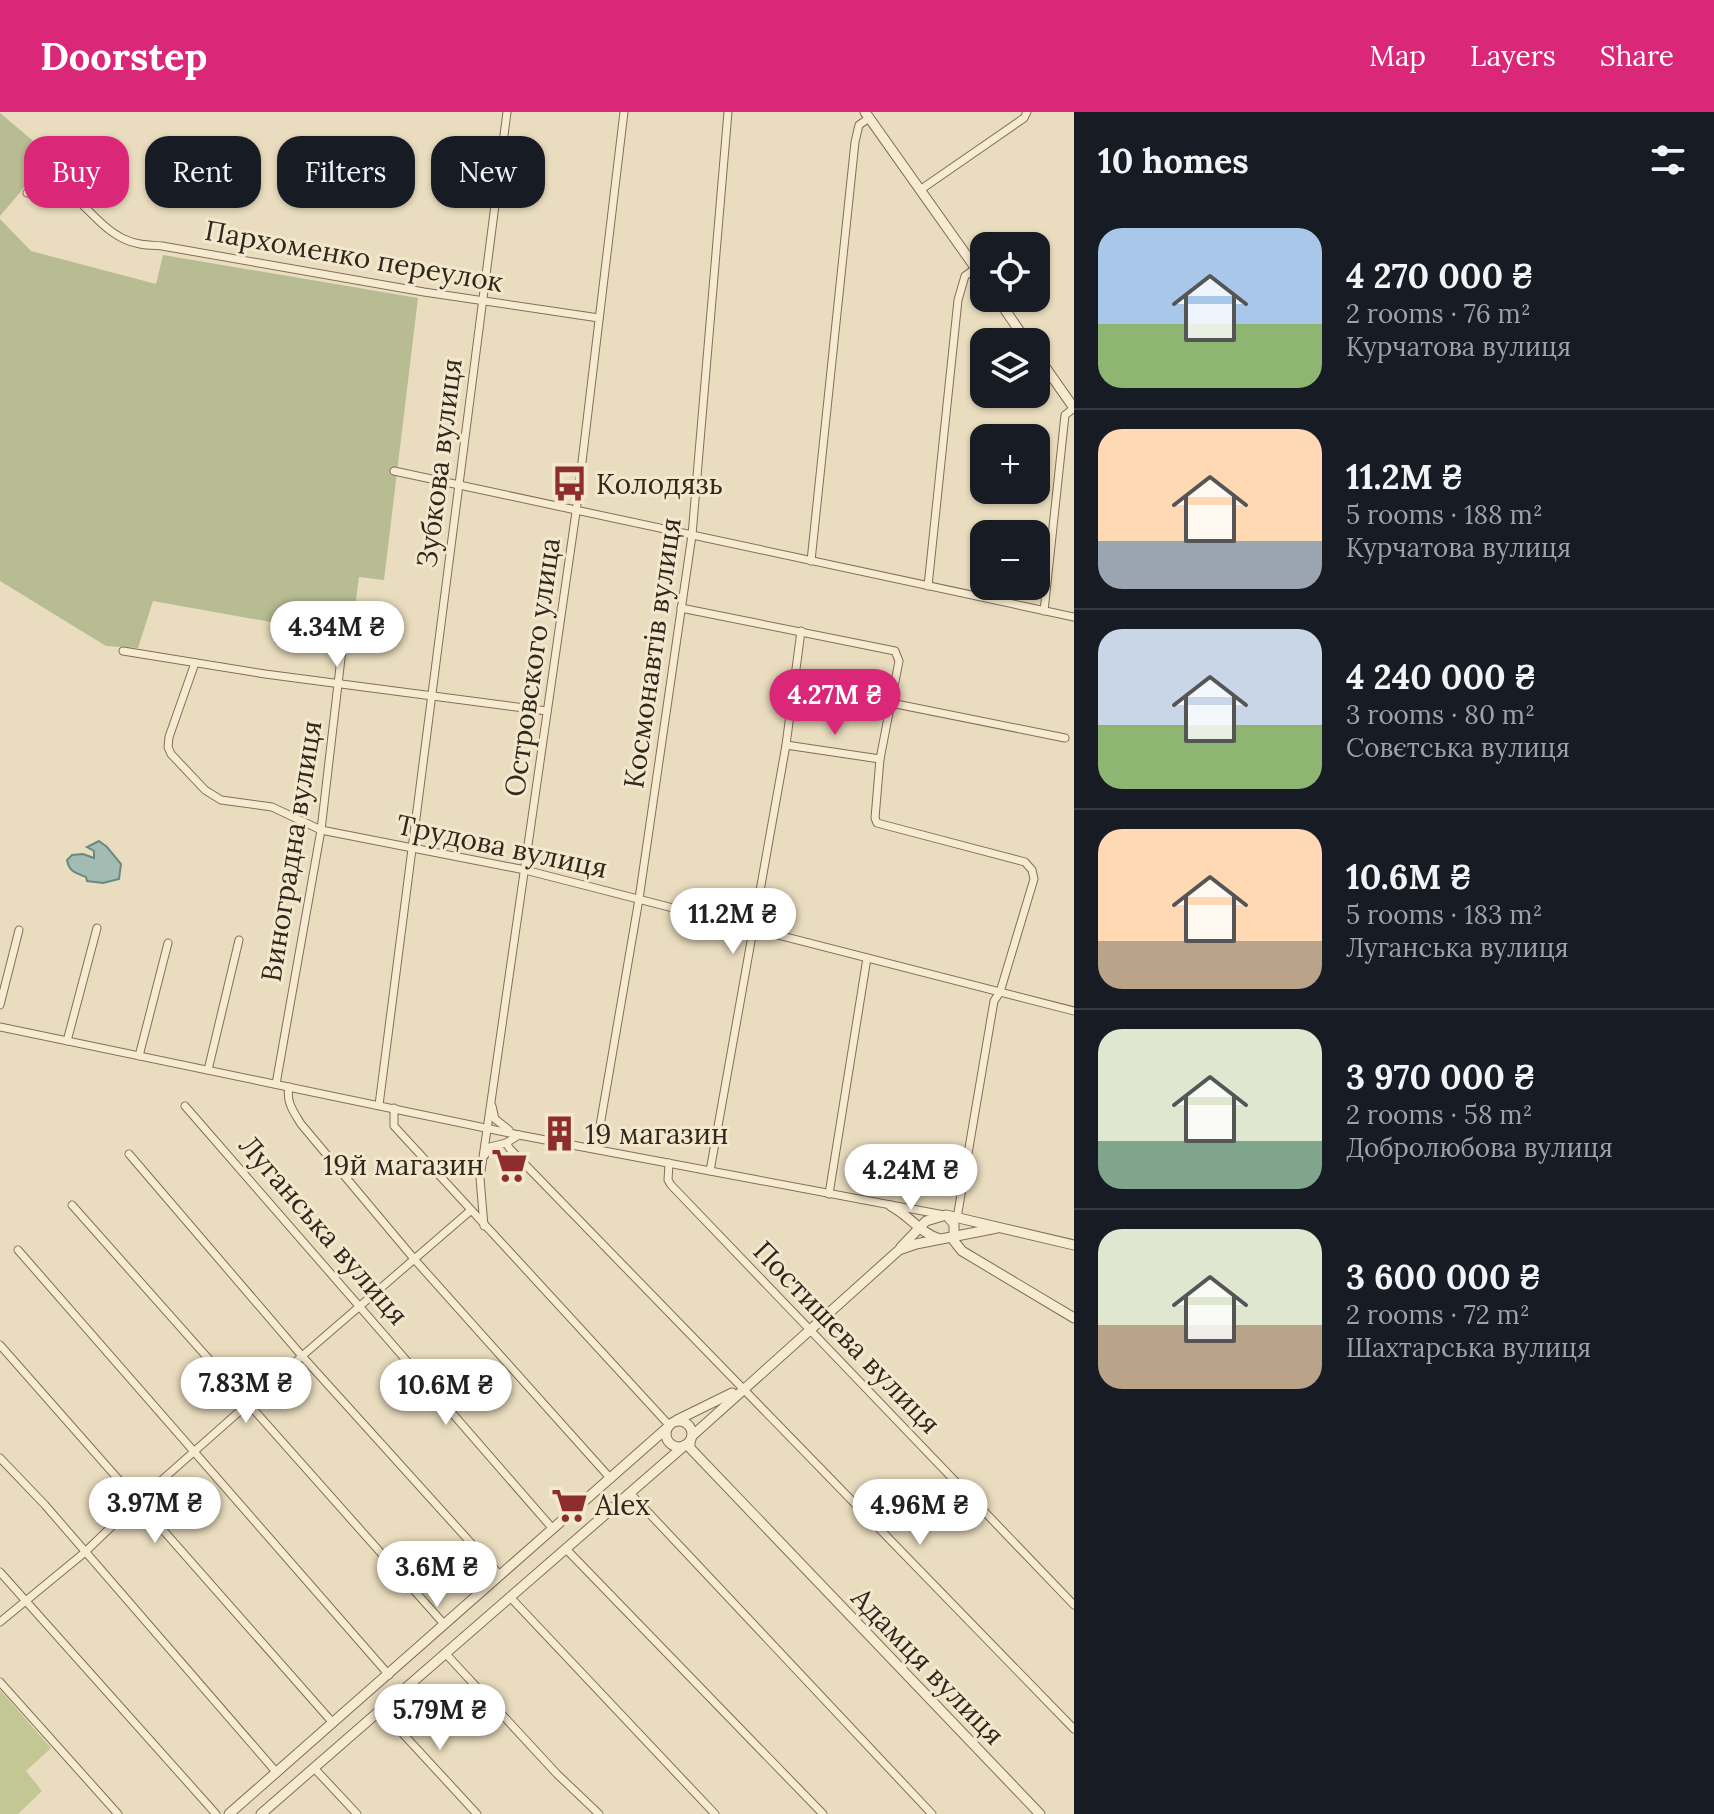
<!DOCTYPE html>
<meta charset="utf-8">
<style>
:root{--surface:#171b24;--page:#242831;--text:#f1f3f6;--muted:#9ea1a6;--line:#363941;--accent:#db2777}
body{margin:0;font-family:Lora,serif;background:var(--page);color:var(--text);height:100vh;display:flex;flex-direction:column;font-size:30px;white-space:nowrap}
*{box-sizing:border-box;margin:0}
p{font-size:26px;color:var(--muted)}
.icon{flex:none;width:44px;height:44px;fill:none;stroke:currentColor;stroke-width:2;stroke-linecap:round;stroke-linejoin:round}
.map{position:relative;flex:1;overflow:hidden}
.sheet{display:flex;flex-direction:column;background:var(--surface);width:640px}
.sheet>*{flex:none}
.hud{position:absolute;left:24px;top:24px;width:760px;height:72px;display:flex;gap:16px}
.controls{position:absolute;left:970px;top:120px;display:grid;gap:16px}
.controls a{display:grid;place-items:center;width:80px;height:80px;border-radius:16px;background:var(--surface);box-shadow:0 2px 6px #0004;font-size:40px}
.price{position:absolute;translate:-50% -68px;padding:0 18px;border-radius:28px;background:#fff;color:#222;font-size:26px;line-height:52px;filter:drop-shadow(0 2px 4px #0008)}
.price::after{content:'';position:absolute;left:50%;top:48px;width:24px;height:18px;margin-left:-12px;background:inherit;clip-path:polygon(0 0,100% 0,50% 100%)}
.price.active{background:var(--accent);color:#fff}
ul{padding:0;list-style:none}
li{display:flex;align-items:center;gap:24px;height:200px;padding:0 24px}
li+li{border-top:2px solid var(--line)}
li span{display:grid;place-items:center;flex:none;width:224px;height:160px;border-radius:24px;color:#555}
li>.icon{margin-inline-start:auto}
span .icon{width:96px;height:96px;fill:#fffc;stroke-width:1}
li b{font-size:34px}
h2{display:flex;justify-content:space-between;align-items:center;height:96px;padding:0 24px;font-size:34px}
.chip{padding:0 28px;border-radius:24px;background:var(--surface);box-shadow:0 2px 6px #0004;font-size:28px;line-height:72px}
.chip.active{background:var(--accent);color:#fff}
header{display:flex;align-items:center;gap:48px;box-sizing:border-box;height:112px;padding:0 40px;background:var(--accent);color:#fff}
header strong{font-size:38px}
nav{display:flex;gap:44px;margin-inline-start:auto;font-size:28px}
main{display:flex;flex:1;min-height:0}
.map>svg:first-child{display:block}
.green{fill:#c2c794}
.cemetery{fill:#b7bc93}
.water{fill:#a2bcb4;stroke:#6a8981;stroke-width:2}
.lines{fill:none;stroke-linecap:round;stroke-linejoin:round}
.minor-casing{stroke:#826e59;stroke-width:9}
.tertiary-casing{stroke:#826e59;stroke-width:11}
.minor{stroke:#f6ebd1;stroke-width:7}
.tertiary{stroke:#f6ebd1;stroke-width:9}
.labels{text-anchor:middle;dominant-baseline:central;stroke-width:6;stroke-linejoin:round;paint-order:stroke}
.street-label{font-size:28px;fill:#32271c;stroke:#f2e8ce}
.poi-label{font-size:28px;fill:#32271c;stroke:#f2e8ce;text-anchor:start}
</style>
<header>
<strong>Doorstep</strong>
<nav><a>Map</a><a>Layers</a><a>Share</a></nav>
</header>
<main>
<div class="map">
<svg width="1074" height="1702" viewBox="0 0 1074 1702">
<rect width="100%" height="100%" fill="#eaddbf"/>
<polygon class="green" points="0,1578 51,1636 26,1659 42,1679 18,1702 0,1702"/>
<g class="cemetery">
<polygon points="0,1 51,44 0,104"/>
<polygon points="0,107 31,139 156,172 163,143 418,186 384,468 359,465 354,503 292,496 287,513 153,489 138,536 106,534 0,469"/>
</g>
<path class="water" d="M99 729 107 735 121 752 119 767 103 771 87 769 86 765C76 761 69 760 67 748L72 743 83 742 94 746V739L87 735Z"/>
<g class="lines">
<defs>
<g id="minor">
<polyline points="920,78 1024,6 1027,0"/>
<path d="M27 81 53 71C81 83 96 114 124 127 136 133 149 133 162 134L424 180 599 206"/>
<polyline points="394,359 1074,505"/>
<polyline points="811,449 855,30 859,13 869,6"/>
<polyline points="928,474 958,188 965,164 976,156"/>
<polyline points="681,496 895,539 899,549 880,647 875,706 877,711 1025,750 1032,758 1034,767 1000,880 994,889 957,1106"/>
<polyline points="1044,499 1065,303 1074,296"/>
<polyline points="123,539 265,562 547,599"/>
<polyline points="195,551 169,625 168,635 171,642 205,678 221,688 272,695 321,718 525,758 1074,899"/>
<polyline points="891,591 1065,626"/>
<polyline points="786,633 880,647"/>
<polyline points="0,893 19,818"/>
<polyline points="0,915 519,1023 944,1103"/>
<polyline points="67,929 97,816"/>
<polyline points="139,944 168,831"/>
<polyline points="208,958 239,828"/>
<polyline points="276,972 321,718 345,512"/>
<path d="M289 975C286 990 293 999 301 1012L415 1148 611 1367"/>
<polyline points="379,993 507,0"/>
<polyline points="185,994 553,1417"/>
<polyline points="492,994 495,1007 509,1018"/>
<polyline points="394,996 394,1014 669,1313"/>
<polyline points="519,1023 506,1031 510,1037 1074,1617"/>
<polyline points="596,1037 639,787 692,423 728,0"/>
<polyline points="129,1042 302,1244 499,1462"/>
<polyline points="485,1043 490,1035 506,1031"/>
<polyline points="669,1051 668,1068 671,1073 1074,1493"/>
<polyline points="710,1059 786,633 801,519"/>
<polyline points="829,1082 867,846"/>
<polyline points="72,1093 444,1512"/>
<polyline points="484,1114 480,1066 576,400 624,0"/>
<polyline points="18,1138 389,1563"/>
<polyline points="0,1233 333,1611"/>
<polyline points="0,1346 45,1393 277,1661"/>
<polyline points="630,1381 932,1702"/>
<polyline points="566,1437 823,1702"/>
<polyline points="0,1460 216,1702"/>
<polyline points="510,1485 715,1702"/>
<polyline points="0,1510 84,1441 137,1390 302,1244 470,1099"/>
<polyline points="446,1542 557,1662 599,1702"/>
<polyline points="0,1570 118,1702"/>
<polyline points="381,1598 477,1702"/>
<polyline points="314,1656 357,1702"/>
</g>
<g id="tertiary">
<polyline points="865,0 984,168"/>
<polyline points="997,186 1027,230"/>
<polyline points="1036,242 1074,296"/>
<path d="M891 1094C909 1103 921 1122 940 1127"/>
<polyline points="947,1104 954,1112 954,1129 962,1139 1074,1206"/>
<polyline points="901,1135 926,1109 946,1103 1074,1133"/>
<polyline points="677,1308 732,1281"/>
<circle cx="679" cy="1322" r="13"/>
<polyline points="692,1324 899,1138 916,1132 997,1116"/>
<polyline points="690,1329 690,1336 1040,1702"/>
<polyline points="229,1702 667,1316"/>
<polyline points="261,1702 685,1333"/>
</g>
</defs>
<use href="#minor" class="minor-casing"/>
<use href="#tertiary" class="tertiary-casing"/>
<use href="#minor" class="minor"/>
<use href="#tertiary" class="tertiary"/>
</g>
<defs>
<symbol id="bus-bare" viewBox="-9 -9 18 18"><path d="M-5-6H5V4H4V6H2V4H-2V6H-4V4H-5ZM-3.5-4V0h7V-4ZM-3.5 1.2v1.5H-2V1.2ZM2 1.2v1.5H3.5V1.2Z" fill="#8d2d2e" stroke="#f2e8ce" stroke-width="2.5" paint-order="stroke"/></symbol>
<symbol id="building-bare" viewBox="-9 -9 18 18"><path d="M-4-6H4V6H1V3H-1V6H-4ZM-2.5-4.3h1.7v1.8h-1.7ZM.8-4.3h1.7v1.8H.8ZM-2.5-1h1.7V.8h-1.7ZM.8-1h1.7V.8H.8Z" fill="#8d2d2e" stroke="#f2e8ce" stroke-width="2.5" paint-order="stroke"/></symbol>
<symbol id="supermarket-bare" viewBox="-9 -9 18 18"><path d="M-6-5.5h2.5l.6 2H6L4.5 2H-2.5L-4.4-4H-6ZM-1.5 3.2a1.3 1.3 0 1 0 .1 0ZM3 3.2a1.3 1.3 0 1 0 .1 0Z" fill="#8d2d2e" stroke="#f2e8ce" stroke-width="2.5" paint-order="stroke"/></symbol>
</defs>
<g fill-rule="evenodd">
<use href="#bus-bare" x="544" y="346" width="51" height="51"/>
<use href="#building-bare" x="534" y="996" width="51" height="51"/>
<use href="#supermarket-bare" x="484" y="1028" width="51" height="51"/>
<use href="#supermarket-bare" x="544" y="1368" width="51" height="51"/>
</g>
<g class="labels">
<g class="street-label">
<text transform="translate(354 144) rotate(10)">Пархоменко переулок</text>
<text transform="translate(439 351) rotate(-83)">Зубкова вулиця</text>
<text transform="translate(652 541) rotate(-82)">Космонавтів вулиця</text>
<text transform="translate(532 555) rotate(-82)">Островского улица</text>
<text transform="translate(502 734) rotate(12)">Трудова вулиця</text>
<text transform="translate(291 739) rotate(-81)">Виноградна вулиця</text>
<text transform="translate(324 1118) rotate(49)">Луганська вулиця</text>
<text transform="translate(847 1225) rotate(46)">Постишева вулиця</text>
<text transform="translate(928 1554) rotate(46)">Адамця вулиця</text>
</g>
<g class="poi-label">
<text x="596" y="372">Колодязь</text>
<text x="585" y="1022">19 магазин</text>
<text x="484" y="1053" text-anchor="end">19й магазин</text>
<text x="595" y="1393">Alex</text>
</g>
</g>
</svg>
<div class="controls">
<a><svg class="icon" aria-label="locate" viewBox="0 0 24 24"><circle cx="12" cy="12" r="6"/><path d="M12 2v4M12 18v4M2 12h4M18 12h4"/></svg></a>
<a><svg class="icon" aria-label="layers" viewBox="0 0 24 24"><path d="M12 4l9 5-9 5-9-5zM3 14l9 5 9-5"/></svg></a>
<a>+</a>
<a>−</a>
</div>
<b class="price" style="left:337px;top:557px">4.34M ₴</b>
<b class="price active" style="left:835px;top:625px">4.27M ₴</b>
<b class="price" style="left:733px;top:844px">11.2M ₴</b>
<b class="price" style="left:911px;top:1100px">4.24M ₴</b>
<b class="price" style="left:246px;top:1313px">7.83M ₴</b>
<b class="price" style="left:446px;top:1315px">10.6M ₴</b>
<b class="price" style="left:155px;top:1433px">3.97M ₴</b>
<b class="price" style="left:920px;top:1435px">4.96M ₴</b>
<b class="price" style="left:437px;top:1497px">3.6M ₴</b>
<b class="price" style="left:440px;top:1640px">5.79M ₴</b>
<div class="hud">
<a class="chip active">Buy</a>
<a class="chip">Rent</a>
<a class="chip">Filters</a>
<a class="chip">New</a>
</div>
</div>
<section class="sheet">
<h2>10 homes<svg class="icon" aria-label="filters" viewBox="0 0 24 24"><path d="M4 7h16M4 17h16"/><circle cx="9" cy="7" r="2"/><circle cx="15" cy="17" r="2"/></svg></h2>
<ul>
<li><span style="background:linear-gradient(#a9c7e8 60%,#8fb573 0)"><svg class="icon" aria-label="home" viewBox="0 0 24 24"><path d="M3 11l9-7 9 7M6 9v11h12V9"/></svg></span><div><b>4 270 000 ₴</b><p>2 rooms · 76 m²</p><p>Курчатова вулиця</p></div></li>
<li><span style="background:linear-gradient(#ffd9b3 70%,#9aa5b1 0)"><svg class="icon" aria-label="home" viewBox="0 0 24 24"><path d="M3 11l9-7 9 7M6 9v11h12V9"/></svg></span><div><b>11.2M ₴</b><p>5 rooms · 188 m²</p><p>Курчатова вулиця</p></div></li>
<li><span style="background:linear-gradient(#c9d6e8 60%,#8fb573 0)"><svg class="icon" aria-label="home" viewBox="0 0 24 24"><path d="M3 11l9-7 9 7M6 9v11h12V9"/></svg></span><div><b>4 240 000 ₴</b><p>3 rooms · 80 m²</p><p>Совєтська вулиця</p></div></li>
<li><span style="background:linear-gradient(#ffd9b3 70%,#b9a48a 0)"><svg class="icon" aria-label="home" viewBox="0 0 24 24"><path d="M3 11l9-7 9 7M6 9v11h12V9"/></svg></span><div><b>10.6M ₴</b><p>5 rooms · 183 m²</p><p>Луганська вулиця</p></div></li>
<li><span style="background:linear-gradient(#dfe7d0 70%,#7fa58c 0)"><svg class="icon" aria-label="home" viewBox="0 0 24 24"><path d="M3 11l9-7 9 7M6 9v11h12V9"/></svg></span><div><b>3 970 000 ₴</b><p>2 rooms · 58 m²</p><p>Добролюбова вулиця</p></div></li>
<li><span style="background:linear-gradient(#dfe7d0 60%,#b9a48a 0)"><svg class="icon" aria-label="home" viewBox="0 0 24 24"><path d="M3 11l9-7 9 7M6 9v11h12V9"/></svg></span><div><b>3 600 000 ₴</b><p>2 rooms · 72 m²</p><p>Шахтарська вулиця</p></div></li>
</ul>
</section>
</main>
